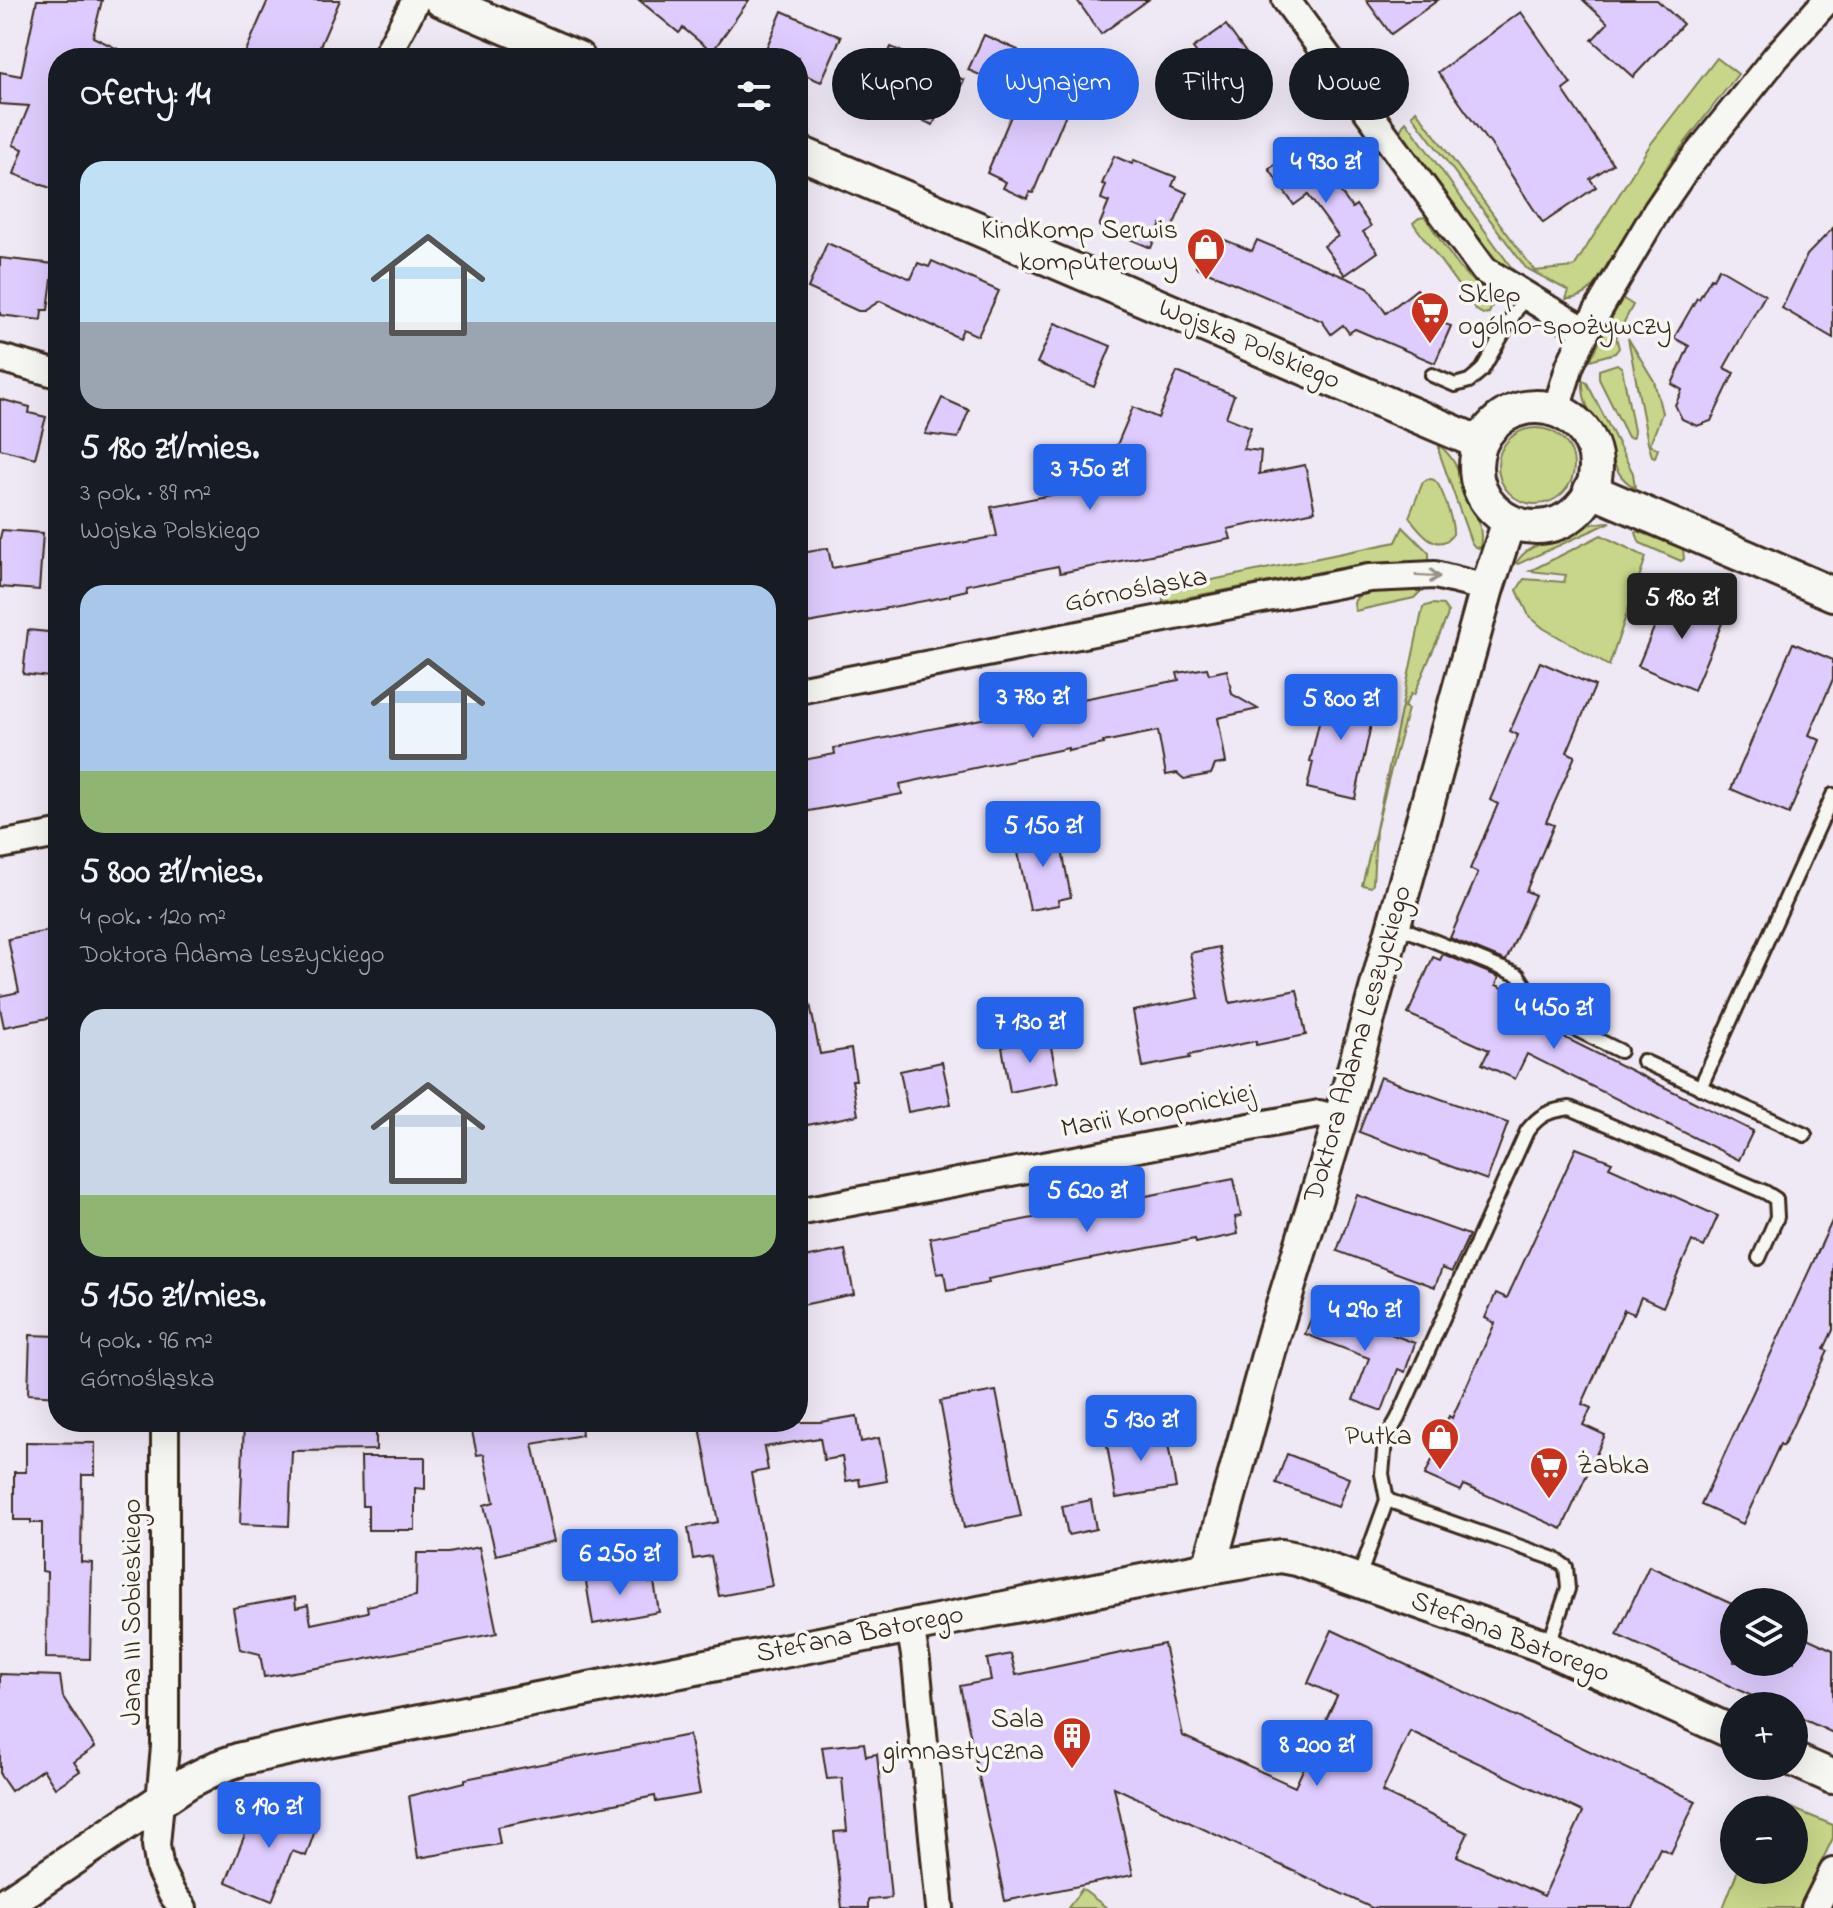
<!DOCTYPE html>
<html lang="pl">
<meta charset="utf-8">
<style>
:root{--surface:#171b24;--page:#242831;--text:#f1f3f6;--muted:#9ea1a6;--accent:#2563eb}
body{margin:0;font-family:"Indie Flower",sans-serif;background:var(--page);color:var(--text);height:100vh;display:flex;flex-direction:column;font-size:30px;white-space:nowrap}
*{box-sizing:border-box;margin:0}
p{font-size:26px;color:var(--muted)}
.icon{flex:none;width:44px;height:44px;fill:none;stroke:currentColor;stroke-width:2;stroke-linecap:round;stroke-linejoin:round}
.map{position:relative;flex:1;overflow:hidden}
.drawer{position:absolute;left:48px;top:48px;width:760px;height:1384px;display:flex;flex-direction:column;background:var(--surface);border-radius:32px;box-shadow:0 8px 32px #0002}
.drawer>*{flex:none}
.top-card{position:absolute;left:832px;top:48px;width:760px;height:72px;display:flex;gap:16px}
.fabs{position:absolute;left:1720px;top:1588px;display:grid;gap:16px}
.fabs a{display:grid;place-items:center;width:88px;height:88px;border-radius:50%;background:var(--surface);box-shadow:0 8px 32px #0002;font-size:40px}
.price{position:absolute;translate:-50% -68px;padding:0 18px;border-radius:8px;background:var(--accent);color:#fff;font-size:26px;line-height:52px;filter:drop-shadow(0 2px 4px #0008)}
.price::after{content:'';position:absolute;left:50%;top:48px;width:24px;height:18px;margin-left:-12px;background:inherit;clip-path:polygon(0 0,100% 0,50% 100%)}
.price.selected{background:#222;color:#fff}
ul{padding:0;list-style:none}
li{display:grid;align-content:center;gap:16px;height:424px;padding:0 32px}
li span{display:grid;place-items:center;height:248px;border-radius:24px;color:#555}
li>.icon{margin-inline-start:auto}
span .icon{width:144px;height:144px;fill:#fffc;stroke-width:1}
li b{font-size:34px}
h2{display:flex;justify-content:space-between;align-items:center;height:96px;padding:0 32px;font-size:34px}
.tag{padding:0 28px;border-radius:36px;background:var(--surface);box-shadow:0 8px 32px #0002;font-size:28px;line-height:72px}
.tag.selected{background:var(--accent);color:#fff}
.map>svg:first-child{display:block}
.green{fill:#c7d68a;stroke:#818054;stroke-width:2}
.building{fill:#deccfe;stroke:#3b2a1e;stroke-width:2;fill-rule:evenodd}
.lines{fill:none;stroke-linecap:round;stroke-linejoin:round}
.service-casing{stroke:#3b2a1e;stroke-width:18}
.minor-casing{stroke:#3b2a1e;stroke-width:32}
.tertiary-casing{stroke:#3b2a1e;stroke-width:38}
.service{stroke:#f6f6f2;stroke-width:12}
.minor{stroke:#f6f6f2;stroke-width:26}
.tertiary{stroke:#f6f6f2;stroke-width:32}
.oneway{stroke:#989088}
.labels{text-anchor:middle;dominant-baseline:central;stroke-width:7;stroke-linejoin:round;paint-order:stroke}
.poi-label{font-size:28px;fill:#3b2a1e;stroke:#f6f6f2;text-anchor:end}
.street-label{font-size:28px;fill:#3b2a1e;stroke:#f6f6f2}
</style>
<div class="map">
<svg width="1833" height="1908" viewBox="0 0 1833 1908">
<rect width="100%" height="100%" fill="#efe9f6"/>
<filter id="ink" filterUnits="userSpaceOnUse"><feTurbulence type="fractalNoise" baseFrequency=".0125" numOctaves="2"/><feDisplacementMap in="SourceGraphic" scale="16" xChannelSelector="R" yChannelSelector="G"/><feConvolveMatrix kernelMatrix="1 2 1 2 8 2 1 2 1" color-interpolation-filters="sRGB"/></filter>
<g filter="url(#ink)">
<g class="green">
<path d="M1717 58 1738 74 1670 162 1594 286C1586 295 1578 299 1566 299L1569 291 1526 268 1412 115 1416 110 1535 271 1574 267 1650 145Z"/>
<polygon points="1406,121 1514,271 1496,259 1484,245 1399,132"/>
<path d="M1425 217C1443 243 1461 278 1489 293V297L1492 306 1489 313 1483 314 1476 310 1413 223 1419 218Z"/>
<polygon points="1622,298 1633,305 1616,337 1619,348 1615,353 1590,360"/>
<polygon points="1628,338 1654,381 1662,413 1650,445 1658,449 1655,457 1652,456 1648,443"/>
<polygon points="1617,364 1622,368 1634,431 1633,438 1628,437 1599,379 1599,370"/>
<path d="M1583 380 1587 383 1633 473 1635 488C1613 474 1615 461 1605 440 1595 415 1582 410 1583 380Z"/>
<circle cx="1536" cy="466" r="38"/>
<path d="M1439 445C1456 459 1460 474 1467 494 1475 515 1484 524 1480 548L1475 547 1471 542 1439 452Z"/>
<path d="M1428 479C1430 479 1432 479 1434 480 1442 485 1454 524 1453 534 1438 556 1419 530 1409 517L1423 482Z"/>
<path d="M1611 522 1518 564 1516 563C1530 542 1547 544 1567 535 1587 526 1588 523 1611 522Z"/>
<polygon points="1403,527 1429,553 1429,563 1406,566 1367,563 1163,602 1163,590 1396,542"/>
<polygon points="1638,531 1683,549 1684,559 1681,561 1640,543 1636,533"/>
<polygon points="1601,535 1646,557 1609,666 1543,628 1529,616 1517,590 1524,579 1564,582 1566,575 1530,571"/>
<polygon points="1424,582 1422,590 1414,598 1355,611 1354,602 1358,596"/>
<polygon points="1432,604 1443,605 1448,612 1447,617 1414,695 1411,694 1404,707 1408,709 1389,777 1376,830 1373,884 1371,887 1362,885 1375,833 1423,607"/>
<polygon points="1767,1798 1833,1825 1833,1838 1799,1908 1723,1908 1738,1870 1794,1870 1794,1810 1762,1810"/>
<polygon points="1082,1889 1107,1908 1068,1908"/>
</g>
<g class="building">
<polygon points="37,0 102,0 93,37 136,58 58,58 58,191 14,174 23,149 13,145 29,106 0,104 0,72 21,76"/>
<polygon points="268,0 340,0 315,58 243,58"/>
<polygon points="639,0 749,0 712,52 683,28 679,33"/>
<polygon points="1077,0 1148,0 1101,34"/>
<polygon points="1366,0 1438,0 1391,34"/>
<polygon points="1583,0 1657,0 1683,24 1633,77 1592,40 1608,23"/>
<polygon points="782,11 841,37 821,82 798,72 798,58 762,58"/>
<polygon points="1521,12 1571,84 1563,90 1613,164 1590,179 1596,187 1543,223 1488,140 1487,141 1438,72"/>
<polygon points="1226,25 1251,60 1253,74 1244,83 1220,98 1195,62 1201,59 1193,48"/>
<polygon points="984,35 1018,50 1015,55 1073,79 1062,106 1068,109 1033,193 1030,192 1027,199 1003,188 1006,182 987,173 1021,92 968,70"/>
<polygon points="891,47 964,80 952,105 943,102 933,125 869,98"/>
<polygon points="1309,140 1325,162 1321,165 1352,208 1356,205 1371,226 1363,232 1378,252 1345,275 1324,246 1338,236 1308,195 1294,205 1269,169"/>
<polygon points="1114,156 1132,164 1134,160 1176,177 1172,186 1187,193 1172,229 1161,224 1151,248 1099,226 1109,202 1101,199 1106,185 1102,184"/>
<polygon points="1833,228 1833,338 1782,308 1807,255"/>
<polygon points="1210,234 1252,251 1257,240 1368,287 1386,313 1417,289 1442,323 1451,326 1435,363 1355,329 1349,333 1343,325 1331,334 1322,321 1196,267"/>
<polygon points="827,243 911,279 918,263 929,267 932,261 999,291 978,336 963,329 959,338 880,301 864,311 858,311 808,288"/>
<polygon points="0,258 54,264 48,310 42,310 41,320 0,315"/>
<polygon points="1719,268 1765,295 1724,368 1734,373 1711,421 1697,426 1682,419 1675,405 1682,390 1672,384 1689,346 1674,338 1697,298 1699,299 1711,278 1713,279"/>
<polygon points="1055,323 1111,346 1094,387 1037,363"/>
<polygon points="1177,372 1234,395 1226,417 1251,427 1243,449 1261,451 1259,474 1305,465 1315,511 1228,529 1231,539 1060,573 1058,566 966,585 967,590 950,594 950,596 798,625 798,554 828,548 832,568 997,536 991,507 1076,490 1071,459 1098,454 1098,451 1114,452 1133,407 1158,418"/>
<polygon points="942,398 969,410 958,438 925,434"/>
<polygon points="0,399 30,407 29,413 46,417 35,458 0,449"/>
<polygon points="2,530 43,533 39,590 0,587 0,538"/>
<polygon points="1669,592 1725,616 1694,690 1638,666"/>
<polygon points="28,630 58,633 58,678 23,674"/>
<polygon points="1793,643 1833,660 1833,679 1809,735 1820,740 1789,814 1731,789"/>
<polygon points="1540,662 1595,686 1567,752 1575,756 1546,822 1554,825 1526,891 1535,895 1506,961 1450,938 1478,873 1470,869 1498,804 1490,800 1518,735 1510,731"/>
<polygon points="1207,668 1209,674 1227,670 1232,694 1258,709 1218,718 1226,763 1215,765 1211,774 1184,779 1177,773 1166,775 1158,731 1103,742 1104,744 1068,751 1068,748 900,784 902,794 798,813 798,761 835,754 834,748 1179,680 1177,673"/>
<polygon points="1328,685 1377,697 1355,799 1307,788 1313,762 1310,761"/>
<polygon points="1058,829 1071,897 1058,900 1059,905 1030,910 1015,838"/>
<polygon points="58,929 58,1016 4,1027 0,1008 0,996 19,992 8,939"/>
<polygon points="1219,947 1230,1003 1297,990 1306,1035 1256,1045 1256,1041 1189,1055 1190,1058 1143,1067 1133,1011 1199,998 1190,953"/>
<polygon points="1443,954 1499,977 1496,985 1514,993 1507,1009 1753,1131 1739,1160 1527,1054 1515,1079 1482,1064 1489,1050 1408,1014 1433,957 1440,960"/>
<polygon points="810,1004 820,1054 851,1049 856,1080 852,1080 858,1115 802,1126 798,1109 798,1005"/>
<polygon points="1049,1037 1058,1082 1010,1092 1002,1047"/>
<polygon points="942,1062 951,1104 908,1112 900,1071"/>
<polygon points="1380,1077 1508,1123 1487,1180 1359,1132"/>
<polygon points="1576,1148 1612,1162 1609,1167 1718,1216 1704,1247 1692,1241 1663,1307 1641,1297 1634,1314 1624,1310 1582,1404 1591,1408 1583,1425 1605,1435 1562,1529 1464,1485 1461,1491 1425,1475 1440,1443 1437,1441 1449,1416 1452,1418 1495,1323 1485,1318 1496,1293 1507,1298"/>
<polygon points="1234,1179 1241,1216 1235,1217 1238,1234 1196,1243 1195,1239 988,1279 989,1283 947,1291 944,1273 937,1274 930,1238"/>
<polygon points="1357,1195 1469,1235 1452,1272 1442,1268 1435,1287 1337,1251"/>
<polygon points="1833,1219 1833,1330 1824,1349 1828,1351 1783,1446 1780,1444 1743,1524 1701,1505"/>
<polygon points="845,1250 854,1294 798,1306 798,1259"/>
<polygon points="1316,1306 1415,1343 1405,1372 1398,1369 1382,1411 1353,1400 1369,1358 1305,1334"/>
<polygon points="30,1335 58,1336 58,1396 28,1394"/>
<polygon points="996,1391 1021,1516 964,1528 940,1401"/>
<polygon points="857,1416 861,1442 879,1438 887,1481 860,1486 859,1479 846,1481 842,1457 824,1460 820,1438 764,1447 768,1470 751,1473 772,1586 719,1596 711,1556 693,1559 688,1528 718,1522 699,1422 820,1422"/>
<polygon points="244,1422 376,1422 376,1450 292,1451 289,1526 240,1524"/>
<polygon points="470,1422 581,1422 582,1435 533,1444 555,1541 496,1555 484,1505 494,1502 484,1454 477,1455"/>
<polygon points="1165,1428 1176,1488 1116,1498 1106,1439"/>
<polygon points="26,1442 95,1443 95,1475 82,1475 81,1562 92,1563 90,1659 46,1658 47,1572 42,1571 42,1523 31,1523 31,1520 14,1520 14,1472 26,1472"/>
<polygon points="1287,1454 1349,1478 1338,1507 1276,1483"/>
<polygon points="361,1457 425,1457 425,1489 415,1488 415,1530 368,1530 368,1506 362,1506"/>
<polygon points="1091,1500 1096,1529 1068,1535 1062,1506"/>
<polygon points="479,1547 497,1633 351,1662 264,1677 260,1654 240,1649 233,1608 295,1597 296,1608 308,1605 311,1624 368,1612 367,1606 416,1596 417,1553 449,1553"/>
<polygon points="1649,1566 1734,1605 1734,1662 1794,1662 1794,1632 1833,1650 1833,1733 1794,1715 1794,1706 1774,1706 1617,1635"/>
<polygon points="613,1570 615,1579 647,1574 649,1583 654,1582 659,1612 593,1624 585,1576"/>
<path d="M1332 1630 1696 1801 1671 1853 1660 1848 1632 1908H1372L1114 1787 1133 1875 1005 1901 960 1686 991 1680 987 1659 1011 1654 1016 1675 1164 1644 1183 1736 1295 1787 1337 1696 1308 1683ZM1410 1731 1583 1812 1544 1896 1457 1856 1468 1833 1382 1792Z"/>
<polygon points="0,1674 60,1676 63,1697 95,1747 74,1762 80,1771 55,1788 43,1769 11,1791 0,1775"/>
<polygon points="689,1735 700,1794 656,1802 655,1796 497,1827 500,1844 418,1858 409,1796 465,1782 465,1779"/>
<polygon points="864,1743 866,1756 877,1754 891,1898 868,1900 868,1908 842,1908 834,1832 847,1831 842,1778 827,1779 822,1747"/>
<polygon points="258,1802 317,1825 306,1856 292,1851 272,1901 226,1882"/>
</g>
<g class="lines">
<defs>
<g id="service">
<polyline points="1432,375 1455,385 1469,381 1482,370 1525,295"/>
<polyline points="1397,926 1518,975 1543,1013 1620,1051"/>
<polyline points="1643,1061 1805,1135"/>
<polyline points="1700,1088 1833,795"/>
<path d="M1387 1500 1382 1474 1385 1441 1398 1418 1527 1131C1540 1114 1549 1111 1570 1108L1765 1192 1776 1199 1777 1217 1759 1258"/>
<polyline points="1358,1580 1387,1500 1555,1559 1566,1567 1568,1589 1548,1647"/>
</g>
<g id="minor">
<polyline points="1286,0 1484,270 1548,309 1586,331"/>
<polyline points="385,58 416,0"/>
<polyline points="0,358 58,374"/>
<polyline points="1556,410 1570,365 1586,331 1656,212 1684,171 1776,57 1827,0"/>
<polyline points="798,690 1369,578 1435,575 1487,588"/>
<polyline points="0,845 58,834"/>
<polyline points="798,1212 1319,1114 1340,1120"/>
<polyline points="165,1422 165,1747 156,1845 160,1870 172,1894 183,1908"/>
<polyline points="910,1626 916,1661 940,1908"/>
<polyline points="1815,1908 1833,1872"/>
</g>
<g id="tertiary">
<polyline points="441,0 578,58"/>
<polyline points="798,152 1480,443"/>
<circle cx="1536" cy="467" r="60"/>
<polyline points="1590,490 1833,594"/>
<polyline points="1209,1568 1274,1334 1340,1120 1487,588 1509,521"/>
<polyline points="1794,1760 1833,1777"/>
<polyline points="0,1908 188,1782 218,1767 241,1759 327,1740 1209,1568 1281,1556 1297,1559 1538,1644 1734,1733"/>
</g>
</defs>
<use href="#service" class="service-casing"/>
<use href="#minor" class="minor-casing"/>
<use href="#tertiary" class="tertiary-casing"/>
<use href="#service" class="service"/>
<use href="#minor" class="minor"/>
<use href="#tertiary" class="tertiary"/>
</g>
<defs><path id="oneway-shaft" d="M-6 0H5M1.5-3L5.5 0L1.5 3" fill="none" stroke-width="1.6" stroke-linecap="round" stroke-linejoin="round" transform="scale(2)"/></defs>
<use class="oneway" href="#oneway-shaft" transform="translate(1428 576) rotate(3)"/>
</g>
<defs>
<symbol id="shop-pin" viewBox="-11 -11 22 30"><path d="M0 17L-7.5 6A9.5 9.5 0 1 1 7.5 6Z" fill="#c8321e" stroke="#f6f6f2"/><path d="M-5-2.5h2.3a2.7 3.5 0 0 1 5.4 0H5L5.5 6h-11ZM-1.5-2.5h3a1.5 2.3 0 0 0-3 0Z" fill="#fff"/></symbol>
<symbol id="supermarket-pin" viewBox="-11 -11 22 30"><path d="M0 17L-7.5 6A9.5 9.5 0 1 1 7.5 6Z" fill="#c8321e" stroke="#f6f6f2"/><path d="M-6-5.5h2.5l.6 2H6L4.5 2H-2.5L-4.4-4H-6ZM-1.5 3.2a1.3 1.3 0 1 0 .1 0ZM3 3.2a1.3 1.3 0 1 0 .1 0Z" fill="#fff"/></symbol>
<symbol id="building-pin" viewBox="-11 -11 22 30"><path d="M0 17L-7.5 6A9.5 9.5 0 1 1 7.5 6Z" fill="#c8321e" stroke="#f6f6f2"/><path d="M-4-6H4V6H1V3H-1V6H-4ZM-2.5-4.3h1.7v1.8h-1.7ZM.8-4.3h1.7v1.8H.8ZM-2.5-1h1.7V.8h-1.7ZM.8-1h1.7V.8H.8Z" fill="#fff"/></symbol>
</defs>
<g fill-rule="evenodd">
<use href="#shop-pin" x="1184" y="225" width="44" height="60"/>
<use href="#supermarket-pin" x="1408" y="289" width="44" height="60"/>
<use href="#shop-pin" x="1418" y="1415" width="44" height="60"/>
<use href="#supermarket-pin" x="1527" y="1444" width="44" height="60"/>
<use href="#building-pin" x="1050" y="1714" width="44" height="60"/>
</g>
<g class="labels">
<g class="poi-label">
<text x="1178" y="231">KindKomp Serwis<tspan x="1178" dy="32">komputerowy</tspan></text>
<text x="1458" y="295" text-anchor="start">Sklep<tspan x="1458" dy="32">ogólno-spożywczy</tspan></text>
<text x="1412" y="1437">Putka</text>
<text x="1577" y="1466" text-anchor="start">Żabka</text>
<text x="1044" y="1720">Sala<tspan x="1044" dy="32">gimnastyczna</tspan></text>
</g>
<g class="street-label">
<text transform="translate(1249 345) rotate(23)">Wojska Polskiego</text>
<text transform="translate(1136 591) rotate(-11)">Górnośląska</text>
<text transform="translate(1359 1044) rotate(-74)">Doktora Adama Leszyckiego</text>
<text transform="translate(1158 1112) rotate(-11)">Marii Konopnickiej</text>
<text transform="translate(133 1612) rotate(-90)">Jana III Sobieskiego</text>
<text transform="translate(860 1635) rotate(-11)">Stefana Batorego</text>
<text transform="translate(1510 1638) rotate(21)">Stefana Batorego</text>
</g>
</g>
</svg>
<div class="fabs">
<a><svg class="icon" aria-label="layers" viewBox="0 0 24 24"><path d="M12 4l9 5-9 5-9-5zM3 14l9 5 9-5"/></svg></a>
<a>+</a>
<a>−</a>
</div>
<b class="price" style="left:1326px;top:205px">4 930 zł</b>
<b class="price" style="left:1090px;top:512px">3 750 zł</b>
<b class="price selected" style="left:1682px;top:641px">5 180 zł</b>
<b class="price" style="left:1033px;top:740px">3 780 zł</b>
<b class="price" style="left:1341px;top:742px">5 800 zł</b>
<b class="price" style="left:1043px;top:869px">5 150 zł</b>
<b class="price" style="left:1554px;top:1051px">4 450 zł</b>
<b class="price" style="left:1030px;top:1065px">7 130 zł</b>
<b class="price" style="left:1087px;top:1234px">5 620 zł</b>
<b class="price" style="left:1365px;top:1353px">4 290 zł</b>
<b class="price" style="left:1141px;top:1463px">5 130 zł</b>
<b class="price" style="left:620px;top:1597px">6 250 zł</b>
<b class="price" style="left:1317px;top:1788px">8 200 zł</b>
<b class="price" style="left:269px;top:1850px">8 190 zł</b>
<div class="top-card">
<a class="tag">Kupno</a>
<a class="tag selected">Wynajem</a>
<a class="tag">Filtry</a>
<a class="tag">Nowe</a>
</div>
<section class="drawer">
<h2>Oferty: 14<svg class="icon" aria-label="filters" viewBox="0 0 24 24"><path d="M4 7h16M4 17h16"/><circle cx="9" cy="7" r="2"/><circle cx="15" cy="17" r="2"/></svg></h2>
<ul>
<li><span style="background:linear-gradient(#bfe0f5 65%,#9aa5b1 0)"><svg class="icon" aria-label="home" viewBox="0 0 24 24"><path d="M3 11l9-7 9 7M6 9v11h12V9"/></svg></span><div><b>5 180 zł/mies.</b><p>3 pok. · 89 m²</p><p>Wojska Polskiego</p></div></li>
<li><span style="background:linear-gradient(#a9c7e8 75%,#8fb573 0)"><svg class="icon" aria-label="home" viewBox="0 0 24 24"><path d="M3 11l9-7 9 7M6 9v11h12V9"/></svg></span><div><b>5 800 zł/mies.</b><p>4 pok. · 120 m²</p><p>Doktora Adama Leszyckiego</p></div></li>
<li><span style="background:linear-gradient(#c9d6e8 75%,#8fb573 0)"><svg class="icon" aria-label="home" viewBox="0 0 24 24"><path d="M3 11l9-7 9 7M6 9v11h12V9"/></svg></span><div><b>5 150 zł/mies.</b><p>4 pok. · 96 m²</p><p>Górnośląska</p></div></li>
</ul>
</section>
</div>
